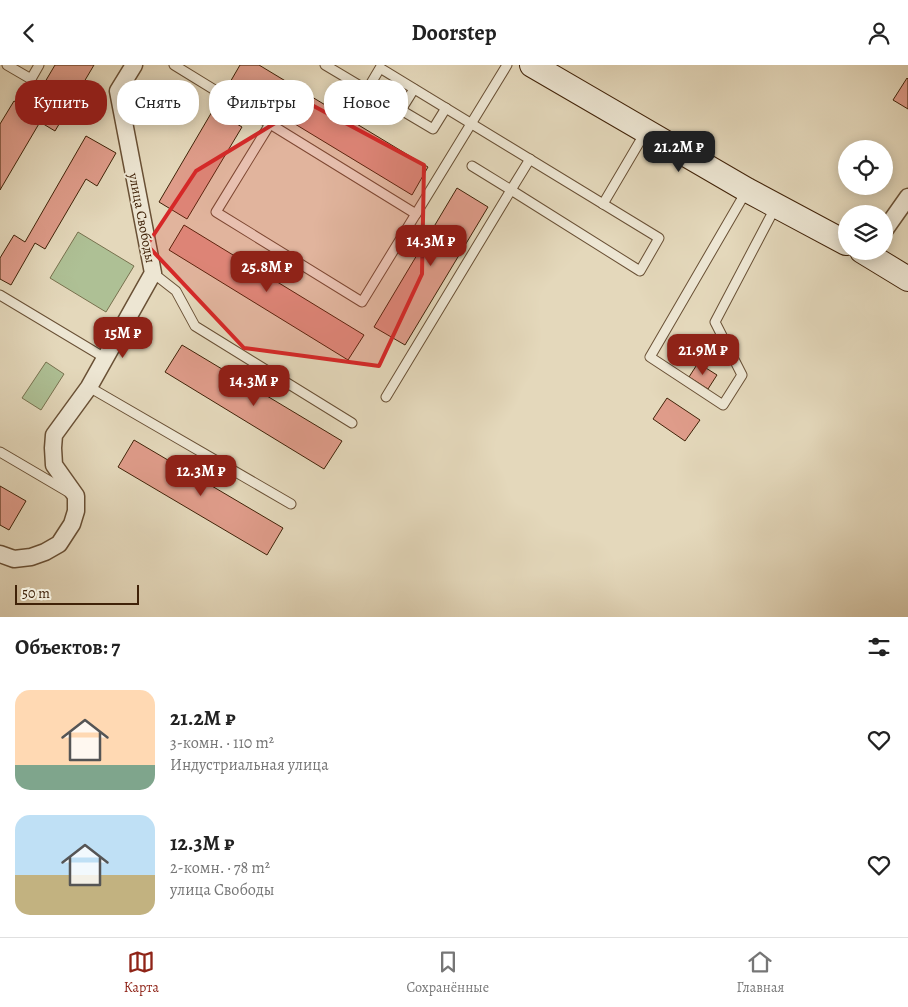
<!DOCTYPE html>
<html lang="ru">
<meta charset="utf-8">
<style>
:root{--surface:#fff;--page:#f2f2f2;--text:#222;--muted:#767676;--line:#e0e0e0;--accent:#8f2418}
body{margin:0;font-family:Alegreya,serif;background:var(--page);color:var(--text);height:100vh;display:flex;flex-direction:column;font-size:19px;white-space:nowrap}
*{box-sizing:border-box;margin:0}
p{font-size:16px;color:var(--muted)}
.icon{flex:none;width:28px;height:28px;fill:none;stroke:currentColor;stroke-width:2;stroke-linecap:round;stroke-linejoin:round}
.map{position:relative;height:552px;overflow:hidden}
.details{display:flex;flex-direction:column;background:var(--surface);flex:1}
.details>*{flex:none}
.guide{position:absolute;left:15px;top:15px;width:500px;height:45px;display:flex;gap:10px}
.controls{position:absolute;left:838px;top:75px;display:grid;gap:10px}
.controls a{display:grid;place-items:center;width:55px;height:55px;border-radius:50%;background:var(--surface);box-shadow:0 2px 12px #0003;font-size:25px}
.scale{position:absolute;left:15px;bottom:12px;width:124px;box-sizing:border-box;padding-left:5px;border:2px solid #402208;border-top:0;font-size:14px;line-height:18px;white-space:nowrap;color:#402208;-webkit-text-stroke:4px #ede6d3;paint-order:stroke}
.price{position:absolute;translate:-50% -42px;padding:0 11px;border-radius:10px;background:var(--accent);color:#fff;font-size:16px;line-height:32px;filter:drop-shadow(0 1px 2px #0008)}
.price::after{content:'';position:absolute;left:50%;top:30px;width:15px;height:11px;margin-left:-8px;background:inherit;clip-path:polygon(0 0,100% 0,50% 100%)}
.price.on{background:#222;color:#fff}
ul{padding:0;list-style:none}
li{display:flex;align-items:center;gap:15px;height:125px;padding:0 15px}
li span{display:grid;place-items:center;flex:none;width:140px;height:100px;border-radius:15px;color:#555}
li>.icon{margin-inline-start:auto}
span .icon{width:60px;height:60px;fill:#fffc;stroke-width:1}
li b{font-size:21px}
h2{display:flex;justify-content:space-between;align-items:center;height:60px;padding:0 15px;font-size:21px}
.pill{padding:0 18px;border-radius:20px;background:var(--surface);box-shadow:0 2px 12px #0003;font-size:18px;line-height:45px}
.pill.on{background:var(--accent);color:#fff}
header{display:flex;justify-content:space-between;align-items:center;height:65px;padding:0 15px;background:var(--surface);font-size:22px;font-weight:700}
.dock{display:flex;justify-content:space-around;align-items:center;height:70px;border-top:1px solid var(--line);background:var(--surface);font-size:14px;color:var(--muted)}
.dock a{display:grid;justify-items:center;gap:2px}
.dock .on{color:var(--accent)}
.map>svg:first-child{display:block}
.green{fill:#aec095;stroke:#77714e}
.building{fill:#df9c8a;stroke:#402208}
.lines{fill:none;stroke-linecap:round;stroke-linejoin:round}
.lane-casing{stroke:#695035;stroke-width:11}
.street-casing{stroke:#695035;stroke-width:19}
.secondary-casing{stroke:#402208;stroke-width:26}
.lane{stroke:#ede6d3;stroke-width:9}
.street{stroke:#ede6d3;stroke-width:16}
.secondary{stroke:#ede6d3;stroke-width:24}
.marked{fill:#d62828;fill-opacity:0.2;stroke:#d62828;stroke-width:4;stroke-linejoin:round}
.labels{text-anchor:middle;dominant-baseline:central;stroke-width:4;stroke-linejoin:round;paint-order:stroke}
.street-label{font-size:14px;fill:#402208;stroke:#ede6d3}
</style>
<header><svg class="icon" aria-label="back" viewBox="0 0 24 24"><path d="M15 5l-7 7 7 7"/></svg>Doorstep<svg class="icon" aria-label="person" viewBox="0 0 24 24"><circle cx="12" cy="8" r="4"/><path d="M4 21q1-7 8-7t8 7"/></svg></header>
<div class="map">
<svg width="908" height="552" viewBox="0 0 908 552">
<rect width="100%" height="100%" fill="#e4d8bb"/>
<filter id="stains"><feTurbulence type="fractalNoise" baseFrequency=".004" numOctaves="4"/><feColorMatrix values="0 0 0 0 .2 0 0 0 0 .09 0 0 0 0 .02 0 0 0 .5 -.17"/></filter>
<radialGradient id="worn" r=".72"><stop offset=".6" stop-color="#630" stop-opacity="0"/><stop offset="1" stop-color="#630" stop-opacity=".3"/></radialGradient>
<g class="green">
<polygon points="78,167 134,201 106,247 50,213"/>
<polygon points="46,297 64,309 41,345 22,333"/>
</g>
<g class="building">
<polygon points="55,0 94,0 55,66 40,57 0,125 0,59 14,36 29,44"/>
<polygon points="240,0 259,0 428,102 412,130 229,19"/>
<polygon points="907,13 908,14 908,44 893,35"/>
<polygon points="213,45 242,62 187,154 159,137"/>
<polygon points="86,71 116,88 97,121 86,114 45,184 35,178 11,220 0,214 0,193 14,170 25,177"/>
<polygon points="457,123 488,142 405,280 374,262"/>
<polygon points="184,160 364,270 348,295 169,185"/>
<polygon points="182,280 342,376 324,404 165,307"/>
<polygon points="698,298 717,310 708,324 689,312"/>
<polygon points="667,333 700,355 685,376 653,354"/>
<polygon points="134,375 283,463 267,490 118,402"/>
<polygon points="0,421 26,436 9,465 0,460"/>
</g>
<g class="lines">
<defs>
<g id="lane">
<polyline points="7,0 31,14 39,0"/>
<polyline points="174,0 270,59 216,147 362,237 507,0"/>
<polyline points="325,0 367,25 380,3 659,173 640,206 511,125 386,332"/>
<polyline points="414,24 401,45 433,64 446,43"/>
<polyline points="270,59 416,149"/>
<polyline points="472,101 511,125 530,94"/>
<polyline points="747,125 650,292 723,340 742,310 715,257 776,141"/>
<polyline points="603,139 646,66"/>
<polyline points="153,208 176,226 195,261 352,358"/>
<polyline points="0,230 105,293"/>
<polyline points="89,322 291,439"/>
<polyline points="0,387 70,428"/>
</g>
<g id="street">
<polyline points="884,166 908,132"/>
<polyline points="0,489 14,494 31,492 45,487 59,479 72,459 76,446 76,431 54,400 53,383 54,370 89,322 153,208 118,26 134,0"/>
</g>
<g id="secondary">
<polyline points="532,0 747,125 846,178"/>
<polyline points="862,186 908,214"/>
</g>
</defs>
<use href="#lane" class="lane-casing"/>
<use href="#street" class="street-casing"/>
<use href="#secondary" class="secondary-casing"/>
<use href="#lane" class="lane"/>
<use href="#street" class="street"/>
<use href="#secondary" class="secondary"/>
</g>
<path class="marked" d="M308 38 424 100 422 209 379 301 244 283 147 180 196 106Z"/>
<g class="labels">
<g class="street-label">
<text transform="translate(142 153) rotate(79)">улица Свободы</text>
</g>
</g>
<rect width="100%" height="100%" filter="url(#stains)"/>
<rect width="100%" height="100%" fill="url(#worn)"/>
</svg>
<div class="controls">
<a><svg class="icon" aria-label="locate" viewBox="0 0 24 24"><circle cx="12" cy="12" r="6"/><path d="M12 2v4M12 18v4M2 12h4M18 12h4"/></svg></a>
<a><svg class="icon" aria-label="layers" viewBox="0 0 24 24"><path d="M12 4l9 5-9 5-9-5zM3 14l9 5 9-5"/></svg></a>
</div>
<div class="scale">50 m</div>
<b class="price on" style="left:679px;top:108px">21.2M ₽</b>
<b class="price" style="left:431px;top:202px">14.3M ₽</b>
<b class="price" style="left:267px;top:228px">25.8M ₽</b>
<b class="price" style="left:123px;top:294px">15M ₽</b>
<b class="price" style="left:703px;top:311px">21.9M ₽</b>
<b class="price" style="left:254px;top:342px">14.3M ₽</b>
<b class="price" style="left:201px;top:432px">12.3M ₽</b>
<div class="guide">
<a class="pill on">Купить</a>
<a class="pill">Снять</a>
<a class="pill">Фильтры</a>
<a class="pill">Новое</a>
</div>
</div>
<section class="details">
<h2>Объектов: 7<svg class="icon" aria-label="filters" viewBox="0 0 24 24"><path d="M4 7h16M4 17h16"/><circle cx="9" cy="7" r="2"/><circle cx="15" cy="17" r="2"/></svg></h2>
<ul>
<li><span style="background:linear-gradient(#ffd9b3 75%,#7fa58c 0)"><svg class="icon" aria-label="home" viewBox="0 0 24 24"><path d="M3 11l9-7 9 7M6 9v11h12V9"/></svg></span><div><b>21.2M ₽</b><p>3-комн. · 110 m²</p><p>Индустриальная улица</p></div><svg class="icon" aria-label="heart" viewBox="0 0 24 24"><path d="M12 20l-8-8c-3-5 5-10 8-4 3-6 11-1 8 4z"/></svg></li>
<li><span style="background:linear-gradient(#bfe0f5 60%,#c2b280 0)"><svg class="icon" aria-label="home" viewBox="0 0 24 24"><path d="M3 11l9-7 9 7M6 9v11h12V9"/></svg></span><div><b>12.3M ₽</b><p>2-комн. · 78 m²</p><p>улица Свободы</p></div><svg class="icon" aria-label="heart" viewBox="0 0 24 24"><path d="M12 20l-8-8c-3-5 5-10 8-4 3-6 11-1 8 4z"/></svg></li>
</ul>
</section>
<nav class="dock">
<a class="on"><svg class="icon" aria-label="map" viewBox="0 0 24 24"><path d="M3 6l6-2 6 2 6-2v14l-6 2-6-2-6 2zM9 4v14M15 6v14"/></svg>Карта</a>
<a><svg class="icon" aria-label="saved" viewBox="0 0 24 24"><path d="M7 4h10v16l-5-4-5 4z"/></svg>Сохранённые</a>
<a><svg class="icon" aria-label="home" viewBox="0 0 24 24"><path d="M3 11l9-7 9 7M6 9v11h12V9"/></svg>Главная</a>
</nav>
